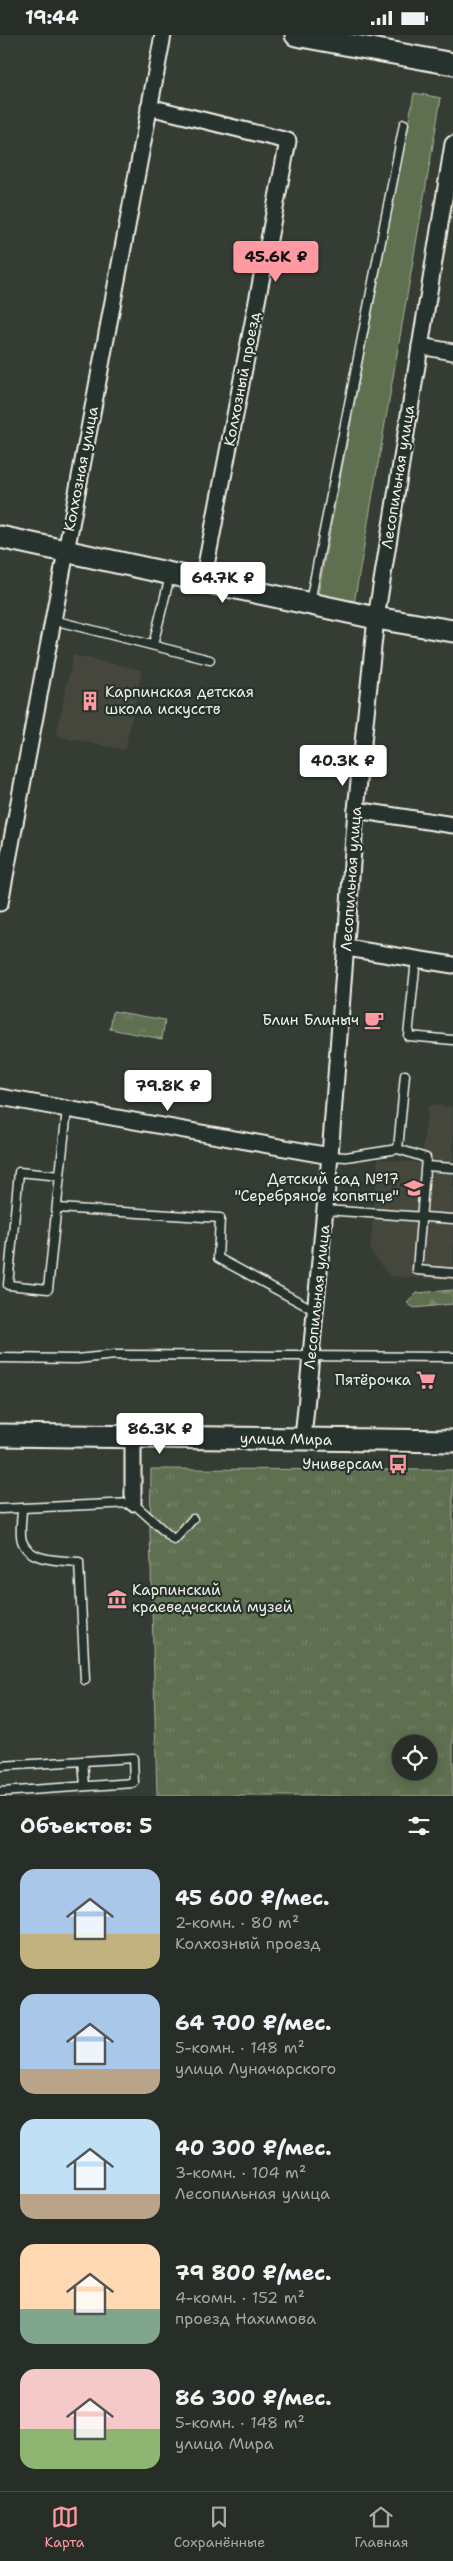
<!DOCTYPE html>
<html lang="ru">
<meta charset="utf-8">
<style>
:root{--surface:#272d27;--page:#2f352f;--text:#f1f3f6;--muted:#a4a8a7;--line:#434944;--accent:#ff9aa2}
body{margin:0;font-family:"Shantell Sans",sans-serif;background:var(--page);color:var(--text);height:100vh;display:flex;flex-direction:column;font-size:19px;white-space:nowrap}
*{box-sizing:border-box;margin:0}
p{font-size:16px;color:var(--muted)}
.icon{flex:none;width:28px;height:28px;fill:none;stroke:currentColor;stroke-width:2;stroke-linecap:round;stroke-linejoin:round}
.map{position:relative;height:1761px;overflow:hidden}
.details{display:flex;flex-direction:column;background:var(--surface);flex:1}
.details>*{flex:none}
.fabs{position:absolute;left:392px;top:1700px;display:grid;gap:10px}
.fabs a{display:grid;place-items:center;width:45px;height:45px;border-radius:50%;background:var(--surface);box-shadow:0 2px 12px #0003,0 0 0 1px var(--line);font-size:25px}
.price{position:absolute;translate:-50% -42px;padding:0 11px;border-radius:5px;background:#fff;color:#222;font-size:16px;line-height:32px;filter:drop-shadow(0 1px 2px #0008)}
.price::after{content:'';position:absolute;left:50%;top:30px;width:15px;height:11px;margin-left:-8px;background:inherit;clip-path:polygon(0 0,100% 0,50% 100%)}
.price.on{background:var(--accent);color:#111}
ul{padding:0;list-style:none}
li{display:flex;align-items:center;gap:15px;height:125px;padding:0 20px}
li span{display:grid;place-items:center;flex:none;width:140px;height:100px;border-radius:15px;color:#555}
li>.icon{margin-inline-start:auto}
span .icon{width:60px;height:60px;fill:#fffc;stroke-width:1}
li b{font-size:21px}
h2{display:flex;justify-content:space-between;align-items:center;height:60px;padding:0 20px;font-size:21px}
.status{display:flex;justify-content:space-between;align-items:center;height:35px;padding:0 25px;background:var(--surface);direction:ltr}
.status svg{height:14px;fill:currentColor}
.tab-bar{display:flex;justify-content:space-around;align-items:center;height:70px;border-top:1px solid var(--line);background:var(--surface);font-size:14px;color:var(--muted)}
.tab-bar a{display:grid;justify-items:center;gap:2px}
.tab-bar .on{color:var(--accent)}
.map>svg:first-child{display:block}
.built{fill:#44473d}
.grass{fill:#5e6f51;stroke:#a9b09c}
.forest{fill:url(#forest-firs);stroke:#a9b09c}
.park{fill:url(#park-tufts);stroke:#a9b09c;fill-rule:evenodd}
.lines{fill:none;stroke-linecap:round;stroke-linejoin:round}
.lane-casing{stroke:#f4f1e8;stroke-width:11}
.street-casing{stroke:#f4f1e8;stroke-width:19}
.secondary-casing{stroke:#f4f1e8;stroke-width:25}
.lane{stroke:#26332d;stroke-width:8}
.street{stroke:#26332d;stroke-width:15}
.secondary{stroke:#26332d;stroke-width:21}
.labels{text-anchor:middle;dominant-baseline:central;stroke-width:4.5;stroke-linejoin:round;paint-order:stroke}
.street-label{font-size:15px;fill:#f4f1e8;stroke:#26332d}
.poi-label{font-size:15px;fill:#f4f1e8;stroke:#26332d;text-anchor:end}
</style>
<div class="status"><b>19:44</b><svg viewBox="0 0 49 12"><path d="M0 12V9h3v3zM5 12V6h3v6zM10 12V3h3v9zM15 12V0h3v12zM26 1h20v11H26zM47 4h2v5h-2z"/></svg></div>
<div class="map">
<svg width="453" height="1761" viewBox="0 0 453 1761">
<defs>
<pattern id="forest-firs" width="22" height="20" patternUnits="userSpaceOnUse" patternTransform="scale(1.25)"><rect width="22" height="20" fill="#5e6f51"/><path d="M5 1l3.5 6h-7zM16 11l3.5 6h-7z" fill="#76846a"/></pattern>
<pattern id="park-tufts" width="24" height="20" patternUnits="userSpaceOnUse" patternTransform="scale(1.25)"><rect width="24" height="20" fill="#5e6f51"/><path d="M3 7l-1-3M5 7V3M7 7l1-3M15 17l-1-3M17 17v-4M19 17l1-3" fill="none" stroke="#76846a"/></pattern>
</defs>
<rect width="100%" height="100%" fill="#343c34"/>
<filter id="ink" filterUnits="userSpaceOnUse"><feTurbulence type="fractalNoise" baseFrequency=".02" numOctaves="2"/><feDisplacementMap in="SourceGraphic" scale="10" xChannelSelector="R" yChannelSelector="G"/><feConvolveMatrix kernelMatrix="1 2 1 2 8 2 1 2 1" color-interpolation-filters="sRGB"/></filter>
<g filter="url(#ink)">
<g class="built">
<polygon points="73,620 142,635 125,715 56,701"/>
<polygon points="428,1070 453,1072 453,1245 389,1241 370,1215 378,1124 421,1128"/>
</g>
<polygon class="grass" points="414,58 441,63 354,569 317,564"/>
<polygon class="forest" points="453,1255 453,1269 414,1273 407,1268 417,1258"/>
<g class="park">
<polygon points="113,976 165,985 162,1004 110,994"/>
<path d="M151 1434 453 1435V1761H157L150 1496ZM401 1709H429V1736H401Z"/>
</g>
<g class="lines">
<defs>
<g id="lane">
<polyline points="310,567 404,89"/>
<polyline points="53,585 210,625"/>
<polyline points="153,610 170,541"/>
<polyline points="416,924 408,1001 453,1005"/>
<polyline points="398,1114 405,1040"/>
<polyline points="330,1121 346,1122 398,1114 426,1123 417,1235 453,1238"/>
<polyline points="426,1131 453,1133"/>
<polyline points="60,1141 19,1137 8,1250 48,1254 67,1074"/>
<polyline points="57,1173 220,1183 218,1223 316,1276"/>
<polyline points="325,1175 453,1184"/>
<polyline points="0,1323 77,1324 115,1320 453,1322"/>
<polyline points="0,1474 133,1468 174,1505 193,1484"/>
<path d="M22 1474C22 1483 19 1497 22 1506 29 1527 61 1525 79 1527L85 1645"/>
<polyline points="83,1726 85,1751"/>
<polyline points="0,1731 133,1723 134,1748 0,1757"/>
</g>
<g id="street">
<polyline points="149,72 288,106 203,546"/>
<polyline points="420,311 453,317"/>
<polyline points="356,775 453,790"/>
<polyline points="0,868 163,0"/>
<polyline points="347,913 453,930"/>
<polyline points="0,1062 330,1121"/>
<polyline points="133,1402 133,1468"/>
<polyline points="303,1404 330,1121 356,775 376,583 453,109"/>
</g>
<g id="secondary">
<polyline points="296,0 453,29"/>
<polyline points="0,502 376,583 453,596"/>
<polyline points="0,1400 453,1406"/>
</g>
</defs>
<use href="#lane" class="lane-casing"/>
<use href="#street" class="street-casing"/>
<use href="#secondary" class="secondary-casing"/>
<use href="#lane" class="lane"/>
<use href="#street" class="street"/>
<use href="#secondary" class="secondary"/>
</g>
</g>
<defs>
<symbol id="building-bare" viewBox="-9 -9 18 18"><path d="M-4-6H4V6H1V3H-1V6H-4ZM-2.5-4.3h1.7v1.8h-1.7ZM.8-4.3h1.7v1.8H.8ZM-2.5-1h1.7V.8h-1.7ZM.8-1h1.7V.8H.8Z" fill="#ff9aa2" stroke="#26332d" stroke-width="2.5" paint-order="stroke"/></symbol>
<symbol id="cafe-bare" viewBox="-9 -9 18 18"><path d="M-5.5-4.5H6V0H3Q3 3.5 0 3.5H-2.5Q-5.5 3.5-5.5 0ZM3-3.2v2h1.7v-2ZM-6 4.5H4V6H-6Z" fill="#ff9aa2" stroke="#26332d" stroke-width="2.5" paint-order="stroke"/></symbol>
<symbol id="school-bare" viewBox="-9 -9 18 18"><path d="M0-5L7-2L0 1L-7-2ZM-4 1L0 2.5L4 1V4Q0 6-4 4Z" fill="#ff9aa2" stroke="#26332d" stroke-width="2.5" paint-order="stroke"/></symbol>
<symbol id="supermarket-bare" viewBox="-9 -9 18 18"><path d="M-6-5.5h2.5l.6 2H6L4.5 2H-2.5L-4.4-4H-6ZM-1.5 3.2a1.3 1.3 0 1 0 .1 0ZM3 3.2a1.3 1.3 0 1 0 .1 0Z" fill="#ff9aa2" stroke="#26332d" stroke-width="2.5" paint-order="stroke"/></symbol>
<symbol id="bus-bare" viewBox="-9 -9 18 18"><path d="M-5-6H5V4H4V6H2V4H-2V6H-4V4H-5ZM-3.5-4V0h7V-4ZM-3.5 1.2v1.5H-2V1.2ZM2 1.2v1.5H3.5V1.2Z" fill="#ff9aa2" stroke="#26332d" stroke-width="2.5" paint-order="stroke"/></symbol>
<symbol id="museum-bare" viewBox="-9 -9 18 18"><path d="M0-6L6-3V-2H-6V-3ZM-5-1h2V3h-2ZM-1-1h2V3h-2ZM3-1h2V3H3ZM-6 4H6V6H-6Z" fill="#ff9aa2" stroke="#26332d" stroke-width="2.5" paint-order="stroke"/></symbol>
</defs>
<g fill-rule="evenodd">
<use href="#building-bare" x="76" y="652" width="28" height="28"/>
<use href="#cafe-bare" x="360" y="971" width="28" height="28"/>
<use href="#school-bare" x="400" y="1139" width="28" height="28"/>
<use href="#supermarket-bare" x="412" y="1331" width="28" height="28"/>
<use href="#bus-bare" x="384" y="1415" width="28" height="28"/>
<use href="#museum-bare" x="103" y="1550" width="28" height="28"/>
</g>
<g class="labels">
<g class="street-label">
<text transform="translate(242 344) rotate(-79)">Колхозный проезд</text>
<text transform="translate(81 434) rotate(-79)">Колхозная улица</text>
<text transform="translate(398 442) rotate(-81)">Лесопильная улица</text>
<text transform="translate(351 844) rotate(-86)">Лесопильная улица</text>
<text transform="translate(317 1262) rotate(-84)">Лесопильная улица</text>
<text transform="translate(286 1404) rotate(1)">улица Мира</text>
</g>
<g class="poi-label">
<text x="105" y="657" text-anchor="start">Карпинская детская<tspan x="105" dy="17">школа искусств</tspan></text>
<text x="359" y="985">Блин Блиныч</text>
<text x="399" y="1144">Детский сад №17<tspan x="399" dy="17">"Серебряное копытце"</tspan></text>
<text x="411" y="1345">Пятёрочка</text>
<text x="383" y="1429">Универсам</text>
<text x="132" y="1555" text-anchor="start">Карпинский<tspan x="132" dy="17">краеведческий музей</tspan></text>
</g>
</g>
</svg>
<div class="fabs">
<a><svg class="icon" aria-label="locate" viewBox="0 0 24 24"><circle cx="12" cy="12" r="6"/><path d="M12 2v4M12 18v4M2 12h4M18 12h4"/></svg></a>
</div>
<b class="price on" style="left:276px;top:248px">45.6K ₽</b>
<b class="price" style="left:223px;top:569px">64.7K ₽</b>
<b class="price" style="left:343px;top:752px">40.3K ₽</b>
<b class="price" style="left:168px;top:1077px">79.8K ₽</b>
<b class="price" style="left:160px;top:1420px">86.3K ₽</b>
</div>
<section class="details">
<h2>Объектов: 5<svg class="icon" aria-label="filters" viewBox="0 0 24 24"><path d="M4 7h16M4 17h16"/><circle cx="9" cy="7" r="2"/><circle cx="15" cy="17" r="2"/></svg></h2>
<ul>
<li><span style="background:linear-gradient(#a9c7e8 65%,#c2b280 0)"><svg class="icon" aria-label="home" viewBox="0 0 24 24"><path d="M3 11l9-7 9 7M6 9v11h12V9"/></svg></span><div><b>45 600 ₽/мес.</b><p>2-комн. · 80 m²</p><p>Колхозный проезд</p></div></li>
<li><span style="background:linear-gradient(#a9c7e8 75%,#b9a48a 0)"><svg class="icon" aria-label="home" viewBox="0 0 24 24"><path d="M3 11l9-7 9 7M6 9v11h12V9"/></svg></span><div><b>64 700 ₽/мес.</b><p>5-комн. · 148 m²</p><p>улица Луначарского</p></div></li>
<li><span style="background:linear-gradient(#bfe0f5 75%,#b9a48a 0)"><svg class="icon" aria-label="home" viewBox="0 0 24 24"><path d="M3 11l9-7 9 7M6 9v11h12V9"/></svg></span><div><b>40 300 ₽/мес.</b><p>3-комн. · 104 m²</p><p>Лесопильная улица</p></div></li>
<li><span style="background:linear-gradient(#ffd9b3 65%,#7fa58c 0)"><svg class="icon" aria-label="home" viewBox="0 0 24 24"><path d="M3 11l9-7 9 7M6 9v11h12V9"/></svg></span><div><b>79 800 ₽/мес.</b><p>4-комн. · 152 m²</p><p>проезд Нахимова</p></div></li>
<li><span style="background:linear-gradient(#f6c9c9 60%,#8fb573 0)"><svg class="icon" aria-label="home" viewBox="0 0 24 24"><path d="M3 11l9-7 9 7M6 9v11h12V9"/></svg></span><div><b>86 300 ₽/мес.</b><p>5-комн. · 148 m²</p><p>улица Мира</p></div></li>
</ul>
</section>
<nav class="tab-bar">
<a class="on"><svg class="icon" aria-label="map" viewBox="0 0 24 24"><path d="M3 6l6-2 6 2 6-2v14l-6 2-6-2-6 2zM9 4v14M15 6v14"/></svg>Карта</a>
<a><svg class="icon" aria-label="saved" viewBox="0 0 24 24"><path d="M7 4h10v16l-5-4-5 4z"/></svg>Сохранённые</a>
<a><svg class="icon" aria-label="home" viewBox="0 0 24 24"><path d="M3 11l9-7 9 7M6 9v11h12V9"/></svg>Главная</a>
</nav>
